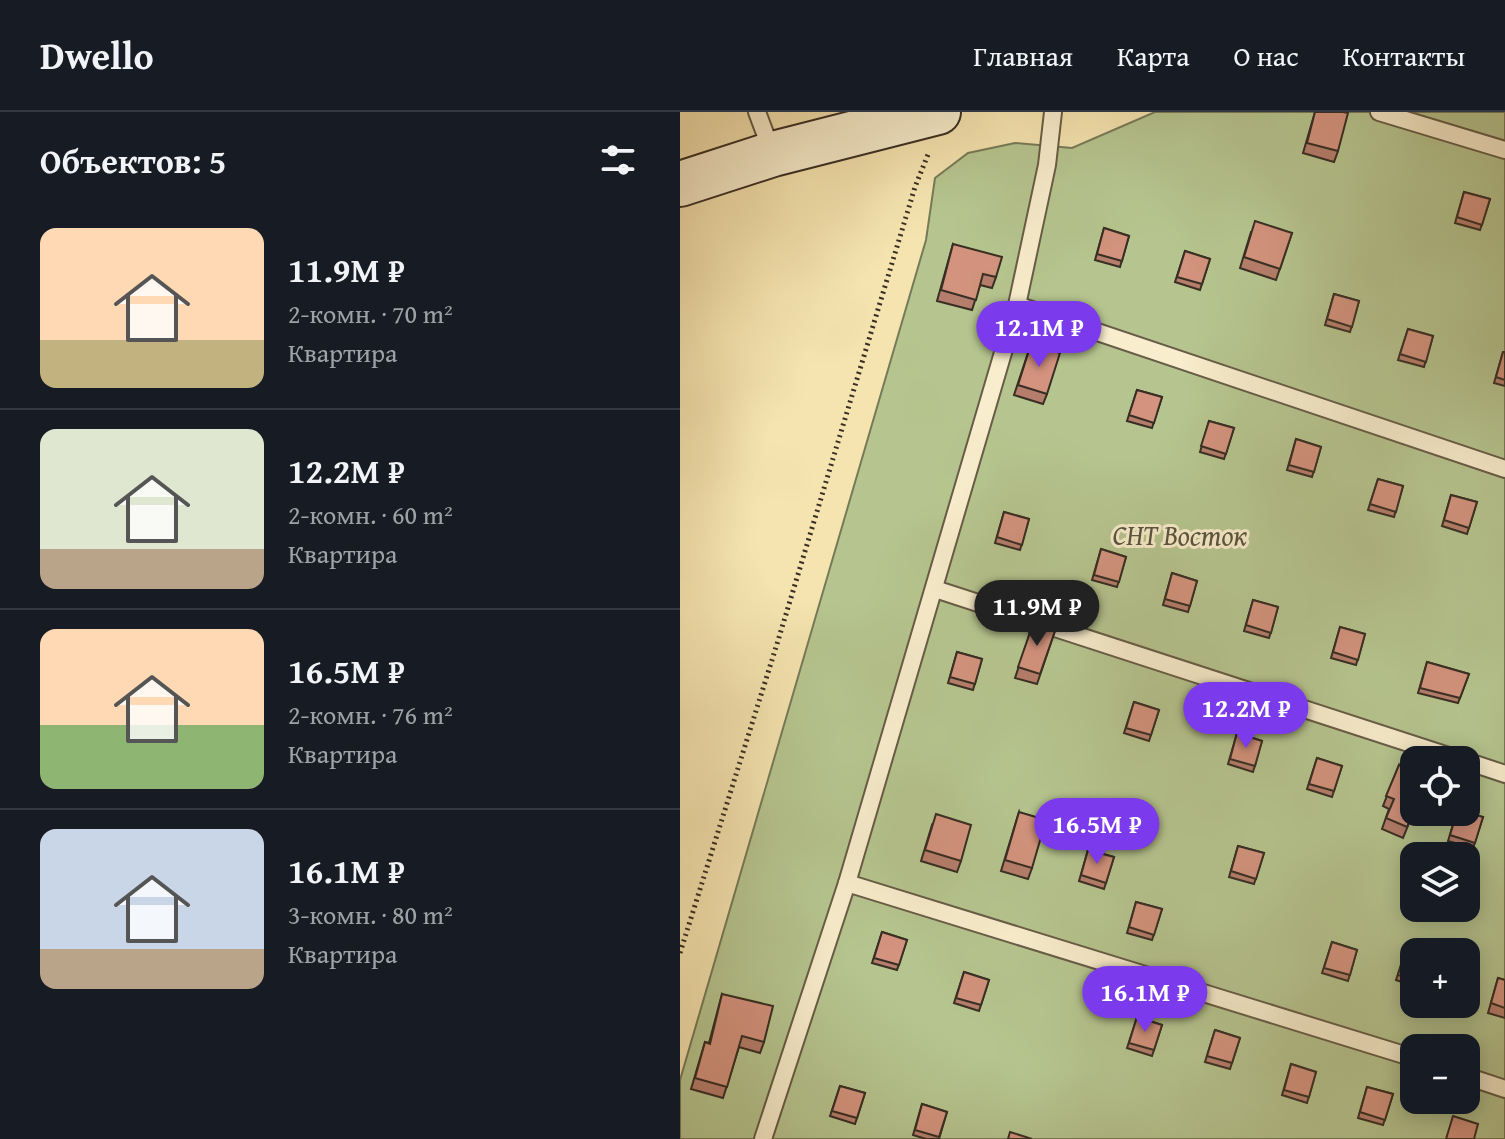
<!DOCTYPE html>
<html lang="ru">
<meta charset="utf-8">
<style>
:root{--surface:#171b24;--page:#20242c;--text:#f1f3f6;--muted:#9ea1a6;--line:#363941;--accent:#7c3aed}
body{margin:0;font-family:"Gentium Book Plus",serif;background:var(--page);color:var(--text);height:100vh;display:flex;flex-direction:column;font-size:30px;white-space:nowrap}
*{box-sizing:border-box;margin:0}
p{font-size:26px;color:var(--muted)}
.icon{flex:none;width:44px;height:44px;fill:none;stroke:currentColor;stroke-width:2;stroke-linecap:round;stroke-linejoin:round}
.map{position:relative;flex:1;overflow:hidden}
.sheet{display:flex;flex-direction:column;background:var(--surface);width:680px}
.sheet>*{flex:none}
.tools{position:absolute;left:720px;top:634px;display:grid;gap:16px}
.tools a{display:grid;place-items:center;width:80px;height:80px;border-radius:16px;background:var(--surface);box-shadow:0 4px 20px #0003;font-size:40px}
.price{position:absolute;translate:-50% -68px;padding:0 18px;border-radius:28px;background:var(--accent);color:#fff;font-size:26px;line-height:52px;filter:drop-shadow(0 2px 4px #0008)}
.price::after{content:'';position:absolute;left:50%;top:48px;width:24px;height:18px;margin-left:-12px;background:inherit;clip-path:polygon(0 0,100% 0,50% 100%)}
.price.active{background:#222;color:#fff}
ul{padding:0;list-style:none}
li{display:flex;align-items:center;gap:24px;height:200px;padding:0 40px}
li+li{border-top:2px solid var(--line)}
li span{display:grid;place-items:center;flex:none;width:224px;height:160px;border-radius:16px;color:#555}
li>.icon{margin-inline-start:auto}
span .icon{width:96px;height:96px;fill:#fffc;stroke-width:1}
li b{font-size:34px}
h2{display:flex;justify-content:space-between;align-items:center;height:96px;padding:0 40px;font-size:34px}
header{display:flex;align-items:center;gap:48px;box-sizing:border-box;height:112px;padding:0 40px;background:var(--surface);border-bottom:2px solid var(--line)}
header strong{font-size:38px}
nav{display:flex;gap:44px;margin-inline-start:auto;font-size:28px}
main{display:flex;flex:1;min-height:0}
.map>svg:first-child{display:block}
.green{fill:#b6c58f;stroke:#777a59;stroke-width:2;fill-rule:evenodd}
.lines{fill:none;stroke-linecap:round;stroke-linejoin:round}
.service-casing{stroke:#675c46;stroke-width:20}
.secondary-casing{stroke:#382e23;stroke-width:48}
.path{stroke:#382e23;stroke-width:5;stroke-dasharray:2 4;stroke-linecap:butt}
.service{stroke:#f8edcc;stroke-width:16}
.secondary{stroke:#f8edcc;stroke-width:44}
.wall{fill:#b57e6c;stroke:#382e23;stroke-width:2}
.building{fill:#d3937e;stroke:#382e23;stroke-width:2}
.labels{text-anchor:middle;dominant-baseline:central;stroke-width:6;stroke-linejoin:round;paint-order:stroke}
.park-label{font-size:28px;font-style:italic;fill:#58543e;stroke:#f8edcc}
</style>
<header>
<strong>Dwello</strong>
<nav><a>Главная</a><a>Карта</a><a>О нас</a><a>Контакты</a></nav>
</header>
<main>
<section class="sheet">
<h2>Объектов: 5<svg class="icon" aria-label="filters" viewBox="0 0 24 24"><path d="M4 7h16M4 17h16"/><circle cx="9" cy="7" r="2"/><circle cx="15" cy="17" r="2"/></svg></h2>
<ul>
<li><span style="background:linear-gradient(#ffd9b3 70%,#c2b280 0)"><svg class="icon" aria-label="home" viewBox="0 0 24 24"><path d="M3 11l9-7 9 7M6 9v11h12V9"/></svg></span><div><b>11.9M ₽</b><p>2-комн. · 70 m²</p><p>Квартира</p></div></li>
<li><span style="background:linear-gradient(#dfe7d0 75%,#b9a48a 0)"><svg class="icon" aria-label="home" viewBox="0 0 24 24"><path d="M3 11l9-7 9 7M6 9v11h12V9"/></svg></span><div><b>12.2M ₽</b><p>2-комн. · 60 m²</p><p>Квартира</p></div></li>
<li><span style="background:linear-gradient(#ffd9b3 60%,#8fb573 0)"><svg class="icon" aria-label="home" viewBox="0 0 24 24"><path d="M3 11l9-7 9 7M6 9v11h12V9"/></svg></span><div><b>16.5M ₽</b><p>2-комн. · 76 m²</p><p>Квартира</p></div></li>
<li><span style="background:linear-gradient(#c9d6e8 75%,#b9a48a 0)"><svg class="icon" aria-label="home" viewBox="0 0 24 24"><path d="M3 11l9-7 9 7M6 9v11h12V9"/></svg></span><div><b>16.1M ₽</b><p>3-комн. · 80 m²</p><p>Квартира</p></div></li>
</ul>
</section>
<div class="map">
<svg width="825" height="1027" viewBox="0 0 825 1027">
<rect width="100%" height="100%" fill="#f5e4b0"/>
<filter id="stains"><feTurbulence type="fractalNoise" baseFrequency=".0025" numOctaves="4"/><feColorMatrix values="0 0 0 0 .2 0 0 0 0 .09 0 0 0 0 .02 0 0 0 .5 -.17"/></filter>
<radialGradient id="worn" r=".72"><stop offset=".6" stop-color="#630" stop-opacity="0"/><stop offset="1" stop-color="#630" stop-opacity=".3"/></radialGradient>
<path class="green" d="M475 0H825V1027H0V968L246 128 255 66 288 41 335 31 392 36ZM734 648H786V700H734ZM734 744H786V796H734ZM734 840H786V892H734ZM734 936H786V988H734Z"/>
<g class="lines">
<defs>
<g id="service">
<polyline points="77,0 92,40"/>
<polyline points="699,0 825,38"/>
<polyline points="337,193 825,357"/>
<polyline points="255,477 781,648"/>
<polyline points="786,649 825,662"/>
<polyline points="167,771 734,946"/>
<polyline points="786,964 825,977"/>
<polyline points="83,1027 167,771 337,193 367,53 373,0"/>
</g>
<polyline id="secondary" points="0,72 93,42 258,0"/>
</defs>
<use href="#service" class="service-casing"/>
<use href="#secondary" class="secondary-casing"/>
<polyline class="path" points="0,841 97,532 235,75 249,40"/>
<use href="#service" class="service"/>
<use href="#secondary" class="secondary"/>
</g>
<g class="wall">
<polygon points="635,0 658,39 654,50 623,41"/>
<polygon points="784,80 810,87 800,118 775,111"/>
<polygon points="424,116 449,124 440,155 415,148"/>
<polygon points="571,120 612,121 596,168 560,156"/>
<polygon points="273,132 316,165 312,176 300,173 292,198 257,189"/>
<polygon points="505,139 530,147 520,178 495,170"/>
<polygon points="654,182 679,189 670,220 645,213"/>
<polygon points="728,217 753,224 744,255 718,248"/>
<polygon points="351,232 367,282 363,292 334,283"/>
<polygon points="823,240 825,240 825,274 814,271"/>
<polygon points="457,278 482,285 472,316 447,309"/>
<polygon points="529,309 554,316 544,347 520,340"/>
<polygon points="616,327 641,335 632,365 607,358"/>
<polygon points="698,367 723,374 714,405 688,398"/>
<polygon points="771,383 797,390 787,422 762,414"/>
<polygon points="324,400 349,407 340,438 315,431"/>
<polygon points="421,437 446,445 437,475 412,468"/>
<polygon points="492,461 517,469 508,500 483,493"/>
<polygon points="573,488 598,495 589,526 564,519"/>
<polygon points="354,509 376,516 357,572 335,566"/>
<polygon points="660,515 685,522 676,553 651,546"/>
<polygon points="277,540 302,547 293,578 268,571"/>
<polygon points="747,550 789,562 778,591 738,581"/>
<polygon points="454,590 479,598 469,629 444,621"/>
<polygon points="557,621 582,629 573,660 548,652"/>
<polygon points="637,646 662,654 652,685 627,677"/>
<polygon points="719,653 734,699 723,726 702,717 709,697 703,694"/>
<polygon points="339,700 352,756 348,767 321,759"/>
<polygon points="777,700 803,705 793,736 768,729"/>
<polygon points="252,713 281,749 277,760 241,749"/>
<polygon points="558,734 584,741 574,772 549,765"/>
<polygon points="408,738 434,745 424,777 399,769"/>
<polygon points="456,790 482,797 472,828 447,821"/>
<polygon points="202,820 227,828 217,858 192,851"/>
<polygon points="652,830 677,838 668,869 642,861"/>
<polygon points="726,837 734,840 734,874 716,868"/>
<polygon points="284,860 309,868 299,899 274,891"/>
<polygon points="818,866 825,868 825,906 808,901"/>
<polygon points="42,882 84,930 80,941 59,935 43,986 11,977 25,930 29,931"/>
<polygon points="457,905 482,913 472,944 447,936"/>
<polygon points="535,918 560,926 550,957 525,950"/>
<polygon points="611,952 636,960 627,991 602,983"/>
<polygon points="160,974 185,981 175,1012 150,1004"/>
<polygon points="687,975 713,982 703,1013 678,1006"/>
<polygon points="242,992 267,1000 259,1027 246,1027 233,1023"/>
</g>
<g class="building">
<polygon points="635,0 663,0 668,1 658,39 627,31"/>
<polygon points="784,80 810,87 802,113 777,105"/>
<polygon points="575,109 612,121 600,157 564,145"/>
<polygon points="424,116 449,124 442,149 417,142"/>
<polygon points="273,132 322,145 316,165 303,162 296,188 261,178"/>
<polygon points="505,139 530,147 522,172 497,165"/>
<polygon points="654,182 679,189 672,215 647,207"/>
<polygon points="728,217 753,224 746,250 720,242"/>
<polygon points="351,232 380,241 367,282 338,273"/>
<polygon points="823,240 825,240 825,268 816,265"/>
<polygon points="457,278 482,285 474,311 449,303"/>
<polygon points="529,309 554,316 546,342 521,334"/>
<polygon points="616,327 641,335 634,360 609,353"/>
<polygon points="698,367 723,374 716,400 690,392"/>
<polygon points="771,383 797,390 789,416 764,408"/>
<polygon points="324,400 349,407 342,433 317,425"/>
<polygon points="421,437 446,445 439,470 414,463"/>
<polygon points="492,461 517,469 510,494 485,487"/>
<polygon points="573,488 598,495 591,521 566,513"/>
<polygon points="354,509 376,516 360,562 338,555"/>
<polygon points="660,515 685,522 678,548 653,540"/>
<polygon points="277,540 302,547 295,572 270,565"/>
<polygon points="747,550 789,562 780,586 740,576"/>
<polygon points="454,590 479,598 471,623 446,616"/>
<polygon points="557,621 582,629 575,654 550,647"/>
<polygon points="637,646 662,654 654,679 629,672"/>
<polygon points="719,653 734,659 734,698 727,715 706,706 714,687 706,684"/>
<polygon points="339,700 366,708 352,756 325,748"/>
<polygon points="777,700 785,700 803,705 795,731 770,723"/>
<polygon points="256,702 291,713 281,749 245,738"/>
<polygon points="558,734 584,741 576,767 551,759"/>
<polygon points="408,738 434,745 426,771 401,763"/>
<polygon points="456,790 482,797 474,823 449,815"/>
<polygon points="202,820 227,828 219,853 194,846"/>
<polygon points="652,830 677,838 670,863 644,856"/>
<polygon points="726,837 735,840 734,867 718,863"/>
<polygon points="284,860 309,868 301,893 276,886"/>
<polygon points="818,866 825,868 825,896 811,891"/>
<polygon points="42,882 93,894 84,930 62,924 47,975 15,966 25,930 30,932"/>
<polygon points="457,905 482,913 474,938 449,931"/>
<polygon points="535,918 560,926 552,951 527,944"/>
<polygon points="611,952 636,960 629,985 604,978"/>
<polygon points="160,974 185,981 177,1006 152,999"/>
<polygon points="687,975 713,982 705,1008 680,1000"/>
<polygon points="242,992 267,1000 259,1025 235,1018"/>
<polygon points="773,1004 798,1012 794,1027 766,1027"/>
<polygon points="330,1020 352,1027 328,1027"/>
</g>
<g class="labels">
<g class="park-label">
<text x="500" y="422">СНТ Восток</text>
</g>
</g>
<rect width="100%" height="100%" filter="url(#stains)"/>
<rect width="100%" height="100%" fill="url(#worn)"/>
</svg>
<div class="tools">
<a><svg class="icon" aria-label="locate" viewBox="0 0 24 24"><circle cx="12" cy="12" r="6"/><path d="M12 2v4M12 18v4M2 12h4M18 12h4"/></svg></a>
<a><svg class="icon" aria-label="layers" viewBox="0 0 24 24"><path d="M12 4l9 5-9 5-9-5zM3 14l9 5 9-5"/></svg></a>
<a>+</a>
<a>−</a>
</div>
<b class="price" style="left:359px;top:257px">12.1M ₽</b>
<b class="price active" style="left:357px;top:536px">11.9M ₽</b>
<b class="price" style="left:566px;top:638px">12.2M ₽</b>
<b class="price" style="left:417px;top:754px">16.5M ₽</b>
<b class="price" style="left:465px;top:922px">16.1M ₽</b>
</div>
</main>
